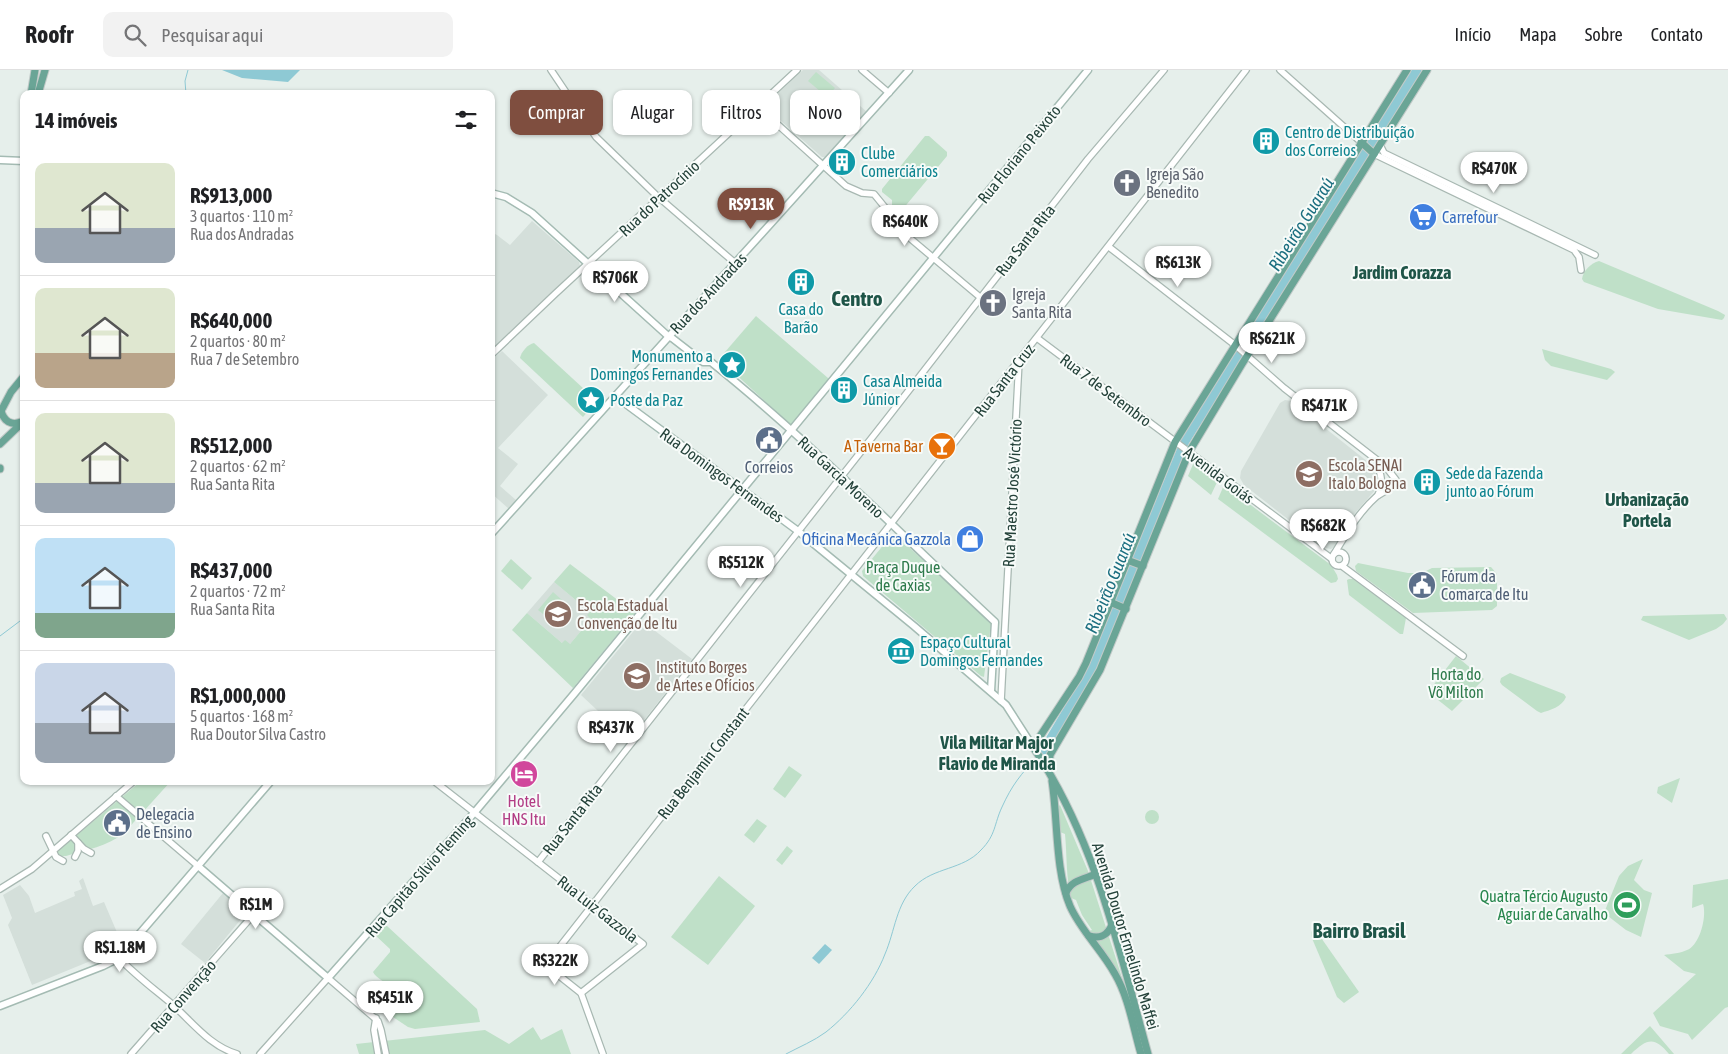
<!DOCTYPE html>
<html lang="pt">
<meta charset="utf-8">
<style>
:root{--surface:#fff;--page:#f2f2f2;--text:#202124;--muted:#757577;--line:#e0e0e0;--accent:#7f4e3f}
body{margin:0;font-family:"Asap Condensed",sans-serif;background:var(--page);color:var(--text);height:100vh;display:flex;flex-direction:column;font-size:19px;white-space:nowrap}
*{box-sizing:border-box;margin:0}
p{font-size:16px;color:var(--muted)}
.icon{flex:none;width:28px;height:28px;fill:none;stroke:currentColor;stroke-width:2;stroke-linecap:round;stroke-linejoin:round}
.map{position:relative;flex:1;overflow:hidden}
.side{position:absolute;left:20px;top:20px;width:475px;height:695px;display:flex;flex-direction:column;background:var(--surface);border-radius:10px;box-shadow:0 1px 4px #0004}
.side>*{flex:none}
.guide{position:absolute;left:510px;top:20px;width:475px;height:45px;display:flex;gap:10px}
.price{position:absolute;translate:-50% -42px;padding:0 11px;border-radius:18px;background:#fff;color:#222;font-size:16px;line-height:32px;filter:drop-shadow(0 1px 2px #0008)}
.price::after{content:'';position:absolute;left:50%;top:30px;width:15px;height:11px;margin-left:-8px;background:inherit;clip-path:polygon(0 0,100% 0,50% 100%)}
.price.on{background:var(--accent);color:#fff}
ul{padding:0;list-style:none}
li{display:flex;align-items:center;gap:15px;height:125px;padding:0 15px}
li+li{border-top:1px solid var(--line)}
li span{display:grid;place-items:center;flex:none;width:140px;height:100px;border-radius:10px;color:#555}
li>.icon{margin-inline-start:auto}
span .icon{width:60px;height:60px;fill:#fffc;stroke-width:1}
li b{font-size:21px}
h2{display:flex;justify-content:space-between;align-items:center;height:60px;padding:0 15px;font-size:21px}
.chip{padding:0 18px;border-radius:10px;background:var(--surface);box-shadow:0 1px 4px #0004;font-size:18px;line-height:45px}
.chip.on{background:var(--accent);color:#fff}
header{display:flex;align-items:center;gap:30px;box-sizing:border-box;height:70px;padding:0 25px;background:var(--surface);border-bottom:1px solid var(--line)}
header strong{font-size:24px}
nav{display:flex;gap:28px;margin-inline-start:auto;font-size:18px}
.search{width:350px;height:45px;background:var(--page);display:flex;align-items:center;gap:12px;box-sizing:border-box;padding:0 18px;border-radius:10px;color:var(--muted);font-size:19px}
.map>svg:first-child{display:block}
.built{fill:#d4dfda}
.green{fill:#bfe0c8}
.water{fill:#8ec9d4}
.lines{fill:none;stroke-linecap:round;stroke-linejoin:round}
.stream{stroke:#8ec9d4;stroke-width:1}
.river{stroke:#8ec9d4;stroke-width:9}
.tertiary-casing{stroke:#a8b8b2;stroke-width:8}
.secondary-casing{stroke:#a4bbb3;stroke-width:9}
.primary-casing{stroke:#c2cac8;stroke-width:9}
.tertiary{stroke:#fff;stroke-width:5.5}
.secondary{stroke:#fff;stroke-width:6}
.primary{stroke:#6aa596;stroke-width:7}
.labels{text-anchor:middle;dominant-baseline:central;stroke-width:4;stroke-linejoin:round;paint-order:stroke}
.culture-label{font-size:16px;fill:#0d838f;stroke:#f7fbf9;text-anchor:start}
.street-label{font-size:16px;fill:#24423a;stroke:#f7fbf9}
.worship-label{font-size:16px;fill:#5b616d;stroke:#f7fbf9;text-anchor:start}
.shop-label{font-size:16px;fill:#366cbe;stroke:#f7fbf9;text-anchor:start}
.food-label{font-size:16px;fill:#c56008;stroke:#f7fbf9;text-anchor:end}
.education-label{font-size:16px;fill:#785e54;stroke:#f7fbf9;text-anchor:start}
.service-label{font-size:16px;fill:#4e5e75;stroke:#f7fbf9;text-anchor:start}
.park-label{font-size:16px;fill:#2d7a4b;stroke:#f7fbf9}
.hotel-label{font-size:16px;fill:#b23c85;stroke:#f7fbf9}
.leisure-label{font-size:16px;fill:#27864d;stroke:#f7fbf9;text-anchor:end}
.water-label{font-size:18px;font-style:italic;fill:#1c6f80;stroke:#f7fbf9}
.neighbourhood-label{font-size:18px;font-weight:bold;fill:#1f5548;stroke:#f7fbf9}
.district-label{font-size:21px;font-weight:bold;fill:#1f5548;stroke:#f7fbf9}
</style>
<header>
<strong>Roofr</strong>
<div class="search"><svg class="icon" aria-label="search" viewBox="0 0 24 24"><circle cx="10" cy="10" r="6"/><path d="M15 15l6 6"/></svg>Pesquisar aqui</div>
<nav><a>Início</a><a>Mapa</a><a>Sobre</a><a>Contato</a></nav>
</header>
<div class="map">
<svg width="1728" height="984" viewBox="0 0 1728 984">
<rect width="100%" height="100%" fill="#e6efeb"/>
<g class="built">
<polygon points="803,0 819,0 867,42 825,87 822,87 765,37 766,34"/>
<polygon points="532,151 579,192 580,196 491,280 491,162 497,165 510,175"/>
<polygon points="502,281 548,325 498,378 518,394 500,416 516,430 509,439 491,423 491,291"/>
<polygon points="1285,330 1291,331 1368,392 1378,407 1378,413 1376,419 1350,449 1334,477 1331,479 1325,478 1244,415 1240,408 1241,401 1280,333"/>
<polygon points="554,512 590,542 591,549 570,574 562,573 527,543"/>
<polygon points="642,551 692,589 630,668 628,669 581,625"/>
<polygon points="83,808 93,836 104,832 122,874 110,883 32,915 8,855 12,848 3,825 20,815 29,826 35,843 75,826 74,822 82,819 79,811"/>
<polygon points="223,823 246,843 205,893 181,874"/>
</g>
<g class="green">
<polygon points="816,2 835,18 827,27 808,11"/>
<polygon points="925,66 929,66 947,82 947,86 902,140 899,141 892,135 892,130 882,122 882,119"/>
<path d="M1599 191 1718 241 1725 245 1724 248 1722 250 1658 239 1584 212 1582 209C1583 201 1591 193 1599 191Z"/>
<polygon points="756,246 828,308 828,311 791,355 719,289"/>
<path d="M534 273 597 331 583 347 520 288C521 282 528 274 534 273Z"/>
<polygon points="1542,279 1611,299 1615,302 1607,310 1551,296 1545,290"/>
<polygon points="1194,392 1218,410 1211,425 1188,406"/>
<polygon points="1224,415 1331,495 1337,505 1338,509 1336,512 1331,513 1218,429"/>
<polygon points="894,466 900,469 991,553 984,607 981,606 863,506 862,501 890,467"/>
<polygon points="511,489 532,508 522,520 501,501"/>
<polygon points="1358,493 1408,503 1422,503 1432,498 1491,497 1497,504 1497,536 1492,540 1413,543 1356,501 1355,496"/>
<polygon points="570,494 635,543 573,618 512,560 527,543 562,573 565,570 570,574 591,549 587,545 590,542 554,512"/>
<polygon points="1349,509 1353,509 1406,548 1403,564 1400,564 1349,525 1347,510"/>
<polygon points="553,522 562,530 548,548 538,540"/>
<polygon points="1724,544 1727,549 1723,554 1716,559 1689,570 1641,550 1643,546"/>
<polygon points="1456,586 1484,609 1452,641 1428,622"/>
<path d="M1510 603 1564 624 1566 627C1562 637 1550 640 1541 643L1537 641 1502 615 1500 612 1501 608Z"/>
<polygon points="789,696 802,705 785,728 773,719"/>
<polygon points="1680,708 1672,733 1657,723 1658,717"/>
<path d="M141 711H171L124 763C108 776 86 780 66 786H59L57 784 58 781Z"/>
<path d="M1060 735 1088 801 1123 911C1108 897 1102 877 1089 861L1092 860 1082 845 1076 830 1071 828C1066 808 1067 785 1065 764L1060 762 1058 737Z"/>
<circle cx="1152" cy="747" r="7"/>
<polygon points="757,749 767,756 754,773 744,765"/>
<polygon points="787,776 793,781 782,795 776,790"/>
<polygon points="1643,789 1634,810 1644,820 1652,823 1641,867 1626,860 1604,843 1619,806 1628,796"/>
<polygon points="719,806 755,836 708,895 671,867"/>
<path d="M1728 809V937L1725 938 1692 970 1688 964 1660 956 1653 943 1696 904 1684 901 1664 885C1671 884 1681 883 1687 880 1700 875 1707 846 1703 834L1692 838 1693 815Z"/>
<path d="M382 854 387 856 477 939 480 952 415 959 408 957 375 935 374 933 387 918C386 910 376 909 373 902L390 882V879L375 865V862Z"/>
<polygon points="1313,860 1317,862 1359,922 1344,933 1337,927 1311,866 1311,862"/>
<path d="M1650 956 1674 984H1669C1654 966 1647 969 1631 984H1621Z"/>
<polygon points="533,957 541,970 562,959 571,984 359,984 356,974 485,960 509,974"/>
</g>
<g class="water">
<polygon points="222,0 300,0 288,12 242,8"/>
<polygon points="825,874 832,880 819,894 812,888"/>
</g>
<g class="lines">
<g class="stream">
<polyline points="186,24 185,11 188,0"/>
<polyline points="0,566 24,548"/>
<path d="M786 984C799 977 814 971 826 962 850 943 874 913 885 884 895 861 896 834 915 816 934 797 963 800 981 780 996 765 994 754 1002 737 1012 715 1021 704 1037 687"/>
</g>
<polyline class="river" points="1042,683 1091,601 1185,371 1417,0"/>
<defs>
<g id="tertiary">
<polyline points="551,0 596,67 656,125 735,193"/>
<polyline points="862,0 889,23"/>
<polyline points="1280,0 1361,72"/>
<polyline points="757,36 846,116 862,123 874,124 896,151 899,159 981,228"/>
<polyline points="1380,75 1384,83 1595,185"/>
<polyline points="1374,84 1574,180 1579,187 1581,200"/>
<path d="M1109 177 1235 275 1284 318 1386 397 1396 410C1394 419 1383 421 1376 427 1358 443 1347 463 1334 484"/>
<polyline points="1037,268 1332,489"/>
<polyline points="491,285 555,224 797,0"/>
<path d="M1376 391C1381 404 1384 413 1378 425"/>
<circle cx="1339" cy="489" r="7"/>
<polyline points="1342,496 1463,586"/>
<polyline points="1001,631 1019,291"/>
<polyline points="434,711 643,874 581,923"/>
<polyline points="116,726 198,796"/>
<polyline points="71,765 84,779 91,783"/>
<polyline points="46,766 56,787 63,791"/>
<polyline points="75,787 78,781 78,773"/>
<polyline points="538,792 889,346 1088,89 1164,0"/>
<polyline points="0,819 32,799 134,711"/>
<path d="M118 887C135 905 154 919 173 935 193 953 210 976 237 984"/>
<polyline points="376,948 374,960 378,984"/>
<polyline points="131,984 254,844"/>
<polyline points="260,984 328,908 378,951 381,960 386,984"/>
<polyline points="603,984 581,923 547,896 547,893 1246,0"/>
</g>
<g id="secondary">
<polyline points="0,90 24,91"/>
<path d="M491 123 506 127 532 143 668 266 672 268 703 292H711C811 372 901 465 995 552L991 621"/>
<polyline points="615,326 798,461 914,556 1006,635 1033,677"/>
<polyline points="491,464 909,0"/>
<polyline points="198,796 328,908 474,743 574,624 1088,0"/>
<polyline points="0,936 103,896 113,891 123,883 271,711"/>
</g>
<g id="primary">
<polyline points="31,24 35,0"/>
<polyline points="38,24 45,0"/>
<polyline points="1361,72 1374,84"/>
<path d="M1 341C4 351 11 356 21 352"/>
<polyline points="0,343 11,322 24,306"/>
<polyline points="0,374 24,351"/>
<polyline points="0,398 0,399"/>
<polyline points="1127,490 1143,496"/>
<polyline points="1110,532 1126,539"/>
<polyline points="1049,700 1050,685 1100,600 1189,382 1242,294 1427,0"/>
<path d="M1052 711C1058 750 1055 800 1070 836 1081 861 1102 880 1115 904 1129 928 1133 957 1141 984"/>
<path d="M1066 823C1071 810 1085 809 1096 804"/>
<path d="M1089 866C1100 869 1107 866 1112 855"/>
<path d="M1148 984C1119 879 1095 768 1033 677L1079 607 1086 593 1175 372 1407 0"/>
</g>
</defs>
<use href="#tertiary" class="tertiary-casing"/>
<use href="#secondary" class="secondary-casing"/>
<use href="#primary" class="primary-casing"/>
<use href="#tertiary" class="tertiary"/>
<use href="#secondary" class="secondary"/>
<use href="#primary" class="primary"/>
</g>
<defs>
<symbol id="building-disc" viewBox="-11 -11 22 22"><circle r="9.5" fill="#0f9aa8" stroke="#f7fbf9"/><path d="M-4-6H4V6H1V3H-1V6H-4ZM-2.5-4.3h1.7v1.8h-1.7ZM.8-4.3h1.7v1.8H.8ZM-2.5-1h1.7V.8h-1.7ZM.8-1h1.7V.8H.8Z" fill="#fff"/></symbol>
<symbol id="church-disc" viewBox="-11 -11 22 22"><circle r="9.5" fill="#6b7280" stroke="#f7fbf9"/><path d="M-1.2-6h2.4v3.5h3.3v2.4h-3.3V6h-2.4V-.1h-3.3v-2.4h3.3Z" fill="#fff"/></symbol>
<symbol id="supermarket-disc" viewBox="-11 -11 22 22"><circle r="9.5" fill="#3f7fe0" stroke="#f7fbf9"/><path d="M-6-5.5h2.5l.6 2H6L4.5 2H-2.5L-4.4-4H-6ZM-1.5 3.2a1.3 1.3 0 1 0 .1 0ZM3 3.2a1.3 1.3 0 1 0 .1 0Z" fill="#fff"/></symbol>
<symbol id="sight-disc" viewBox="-11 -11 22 22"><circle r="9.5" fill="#0f9aa8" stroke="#f7fbf9"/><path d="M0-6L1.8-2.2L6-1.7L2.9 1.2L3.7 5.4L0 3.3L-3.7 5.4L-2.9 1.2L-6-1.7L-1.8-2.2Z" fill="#fff"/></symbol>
<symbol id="civic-disc" viewBox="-11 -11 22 22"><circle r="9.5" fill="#5c6f8a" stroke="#f7fbf9"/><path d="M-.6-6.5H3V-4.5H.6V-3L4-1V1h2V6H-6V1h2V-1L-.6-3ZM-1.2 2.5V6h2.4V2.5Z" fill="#fff"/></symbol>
<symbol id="bar-disc" viewBox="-11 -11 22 22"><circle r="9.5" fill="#e8710a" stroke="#f7fbf9"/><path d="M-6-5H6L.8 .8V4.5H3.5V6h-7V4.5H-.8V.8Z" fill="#fff"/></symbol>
<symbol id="university-disc" viewBox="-11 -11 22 22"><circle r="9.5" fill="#8d6e63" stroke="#f7fbf9"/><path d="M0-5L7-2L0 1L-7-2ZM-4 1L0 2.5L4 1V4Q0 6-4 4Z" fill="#fff"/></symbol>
<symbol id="shop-disc" viewBox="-11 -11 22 22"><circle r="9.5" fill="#3f7fe0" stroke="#f7fbf9"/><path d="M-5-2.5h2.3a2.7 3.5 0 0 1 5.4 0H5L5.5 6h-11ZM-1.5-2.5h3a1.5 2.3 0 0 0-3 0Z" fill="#fff"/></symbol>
<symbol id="school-disc" viewBox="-11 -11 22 22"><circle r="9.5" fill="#8d6e63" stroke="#f7fbf9"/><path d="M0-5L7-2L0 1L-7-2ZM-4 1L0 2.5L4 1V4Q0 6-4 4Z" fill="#fff"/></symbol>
<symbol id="museum-disc" viewBox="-11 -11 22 22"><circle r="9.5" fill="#0f9aa8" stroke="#f7fbf9"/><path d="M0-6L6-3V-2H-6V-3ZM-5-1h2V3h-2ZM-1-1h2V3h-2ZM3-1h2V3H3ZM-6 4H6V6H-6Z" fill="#fff"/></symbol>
<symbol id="hotel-disc" viewBox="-11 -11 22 22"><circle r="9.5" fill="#d1479c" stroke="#f7fbf9"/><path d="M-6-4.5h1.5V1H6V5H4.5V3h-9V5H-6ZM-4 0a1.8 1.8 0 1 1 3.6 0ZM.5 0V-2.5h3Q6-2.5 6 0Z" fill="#fff"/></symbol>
<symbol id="stadium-disc" viewBox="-11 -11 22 22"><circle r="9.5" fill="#2e9e5b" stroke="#f7fbf9"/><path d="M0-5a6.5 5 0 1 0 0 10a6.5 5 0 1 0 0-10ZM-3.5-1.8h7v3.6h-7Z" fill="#fff"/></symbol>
</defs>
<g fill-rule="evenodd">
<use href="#building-disc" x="1250" y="55" width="32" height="32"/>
<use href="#building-disc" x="826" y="76" width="32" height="32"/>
<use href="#church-disc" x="1111" y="97" width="32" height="32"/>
<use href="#supermarket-disc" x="1407" y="131" width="32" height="32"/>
<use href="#building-disc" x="785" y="196" width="32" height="32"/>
<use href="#church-disc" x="977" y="217" width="32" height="32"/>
<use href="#sight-disc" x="716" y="279" width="32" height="32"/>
<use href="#building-disc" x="828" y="304" width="32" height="32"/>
<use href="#sight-disc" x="575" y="314" width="32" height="32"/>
<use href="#civic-disc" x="753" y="354" width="32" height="32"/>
<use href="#bar-disc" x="926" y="360" width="32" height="32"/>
<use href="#university-disc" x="1293" y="388" width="32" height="32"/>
<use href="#building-disc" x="1411" y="396" width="32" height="32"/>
<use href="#shop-disc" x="954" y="453" width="32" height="32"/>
<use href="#civic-disc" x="1406" y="499" width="32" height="32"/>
<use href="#school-disc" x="542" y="528" width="32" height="32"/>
<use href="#museum-disc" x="885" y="565" width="32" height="32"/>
<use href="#university-disc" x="621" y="590" width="32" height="32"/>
<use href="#hotel-disc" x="508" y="688" width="32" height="32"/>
<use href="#civic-disc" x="101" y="737" width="32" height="32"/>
<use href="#stadium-disc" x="1611" y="819" width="32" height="32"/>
</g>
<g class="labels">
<g class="culture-label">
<text x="1285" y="62">Centro de Distribuição<tspan x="1285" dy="18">dos Correios</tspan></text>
<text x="861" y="83">Clube<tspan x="861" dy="18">Comerciários</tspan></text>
<text x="801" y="239" text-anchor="middle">Casa do<tspan x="801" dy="18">Barão</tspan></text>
<text x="713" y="286" text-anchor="end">Monumento a<tspan x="713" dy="18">Domingos Fernandes</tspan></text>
<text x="863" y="311">Casa Almeida<tspan x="863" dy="18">Júnior</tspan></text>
<text x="610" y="330">Poste da Paz</text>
<text x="1446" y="403">Sede da Fazenda<tspan x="1446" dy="18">junto ao Fórum</tspan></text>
<text x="920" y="572">Espaço Cultural<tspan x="920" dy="18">Domingos Fernandes</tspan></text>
</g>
<g class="street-label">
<text transform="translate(1019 84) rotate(-51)">Rua Floriano Peixoto</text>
<text transform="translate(659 128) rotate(-43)">Rua do Patrocínio</text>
<text transform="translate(1025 170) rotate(-52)">Rua Santa Rita</text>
<text transform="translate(708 223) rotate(-47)">Rua dos Andradas</text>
<text transform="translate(1004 310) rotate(-52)">Rua Santa Cruz</text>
<text transform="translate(1106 320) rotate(37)">Rua 7 de Setembro</text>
<text transform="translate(722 405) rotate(36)">Rua Domingos Fernandes</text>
<text transform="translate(1219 405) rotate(37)">Avenida Goiás</text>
<text transform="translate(841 407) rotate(43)">Rua Garcia Moreno</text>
<text transform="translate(1012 423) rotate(-87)">Rua Maestro José Victório</text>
<text transform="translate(703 693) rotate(-52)">Rua Benjamin Constant</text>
<text transform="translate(572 749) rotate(-52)">Rua Santa Rita</text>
<text transform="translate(419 806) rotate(-49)">Rua Capitão Sílvio Fleming</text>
<text transform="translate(598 839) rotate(38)">Rua Luiz Gazzola</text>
<text transform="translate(1126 866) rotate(73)">Avenida Doutor Ermelindo Maffei</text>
<text transform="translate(183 926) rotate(-49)">Rua Convenção</text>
</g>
<g class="worship-label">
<text x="1146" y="104">Igreja São<tspan x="1146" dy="18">Benedito</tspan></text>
<text x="1012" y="224">Igreja<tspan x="1012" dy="18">Santa Rita</tspan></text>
</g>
<g class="shop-label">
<text x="1442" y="147">Carrefour</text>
<text x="951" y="469" text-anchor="end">Oficina Mecânica Gazzola</text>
</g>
<g class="food-label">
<text x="923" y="376">A Taverna Bar</text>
</g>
<g class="education-label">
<text x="1328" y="395">Escola SENAI<tspan x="1328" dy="18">Italo Bologna</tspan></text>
<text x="577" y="535">Escola Estadual<tspan x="577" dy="18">Convenção de Itu</tspan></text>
<text x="656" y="597">Instituto Borges<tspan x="656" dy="18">de Artes e Ofícios</tspan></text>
</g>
<g class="service-label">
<text x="769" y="397" text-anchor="middle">Correios</text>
<text x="1441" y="506">Fórum da<tspan x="1441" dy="18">Comarca de Itu</tspan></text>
<text x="136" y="744">Delegacia<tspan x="136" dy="18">de Ensino</tspan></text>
</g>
<g class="park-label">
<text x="903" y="497">Praça Duque<tspan x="903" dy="18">de Caxias</tspan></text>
<text x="1456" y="604">Horta do<tspan x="1456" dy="18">Võ Milton</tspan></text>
</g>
<g class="hotel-label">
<text x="524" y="731">Hotel<tspan x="524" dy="18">HNS Itu</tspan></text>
</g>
<g class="leisure-label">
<text x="1608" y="826">Quatra Tércio Augusto<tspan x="1608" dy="18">Aguiar de Carvalho</tspan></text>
</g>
<g class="water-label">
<text transform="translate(1301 154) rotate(-58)">Ribeirão Guaraú</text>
<text transform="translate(1110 513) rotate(-68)">Ribeirão Guaraú</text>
</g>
<g class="neighbourhood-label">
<text x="1402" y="202">Jardim Corazza</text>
<text x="1647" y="429">Urbanização<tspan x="1647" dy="21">Portela</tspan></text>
<text x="997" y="672">Vila Militar Major<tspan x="997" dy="21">Flavio de Miranda</tspan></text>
</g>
<g class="district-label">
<text x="857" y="228">Centro</text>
<text x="1359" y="860">Bairro Brasil</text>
</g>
</g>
</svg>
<b class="price" style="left:1494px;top:124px">R$470K</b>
<b class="price on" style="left:751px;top:160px">R$913K</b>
<b class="price" style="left:905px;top:177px">R$640K</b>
<b class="price" style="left:1178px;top:218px">R$613K</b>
<b class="price" style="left:615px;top:233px">R$706K</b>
<b class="price" style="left:1272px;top:294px">R$621K</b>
<b class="price" style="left:1324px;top:361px">R$471K</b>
<b class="price" style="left:1323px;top:481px">R$682K</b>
<b class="price" style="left:741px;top:518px">R$512K</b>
<b class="price" style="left:611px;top:683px">R$437K</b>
<b class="price" style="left:256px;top:860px">R$1M</b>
<b class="price" style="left:120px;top:903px">R$1.18M</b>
<b class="price" style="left:555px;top:916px">R$322K</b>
<b class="price" style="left:390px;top:953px">R$451K</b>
<div class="guide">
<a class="chip on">Comprar</a>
<a class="chip">Alugar</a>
<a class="chip">Filtros</a>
<a class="chip">Novo</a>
</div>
<section class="side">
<h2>14 imóveis<svg class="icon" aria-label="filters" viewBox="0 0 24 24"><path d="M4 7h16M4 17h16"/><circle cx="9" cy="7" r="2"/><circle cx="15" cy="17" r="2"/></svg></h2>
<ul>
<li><span style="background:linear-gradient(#dfe7d0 65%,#9aa5b1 0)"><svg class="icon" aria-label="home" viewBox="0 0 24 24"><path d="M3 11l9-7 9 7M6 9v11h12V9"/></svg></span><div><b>R$913,000</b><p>3 quartos · 110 m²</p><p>Rua dos Andradas</p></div></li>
<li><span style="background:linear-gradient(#dfe7d0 65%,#b9a48a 0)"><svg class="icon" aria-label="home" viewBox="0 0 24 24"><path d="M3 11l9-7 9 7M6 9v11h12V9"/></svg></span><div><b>R$640,000</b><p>2 quartos · 80 m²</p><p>Rua 7 de Setembro</p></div></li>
<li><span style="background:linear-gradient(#dfe7d0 70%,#9aa5b1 0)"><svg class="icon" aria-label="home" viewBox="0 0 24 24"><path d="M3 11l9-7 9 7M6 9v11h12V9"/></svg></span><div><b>R$512,000</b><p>2 quartos · 62 m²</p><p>Rua Santa Rita</p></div></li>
<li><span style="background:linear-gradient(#bfe0f5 75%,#7fa58c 0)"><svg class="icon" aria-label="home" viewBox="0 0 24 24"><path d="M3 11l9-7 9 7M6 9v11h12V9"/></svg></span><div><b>R$437,000</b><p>2 quartos · 72 m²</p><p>Rua Santa Rita</p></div></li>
<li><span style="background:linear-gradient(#c9d6e8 60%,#9aa5b1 0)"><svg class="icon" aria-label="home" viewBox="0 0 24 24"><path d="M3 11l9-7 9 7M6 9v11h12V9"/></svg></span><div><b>R$1,000,000</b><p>5 quartos · 168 m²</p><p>Rua Doutor Silva Castro</p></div></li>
</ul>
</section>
</div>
